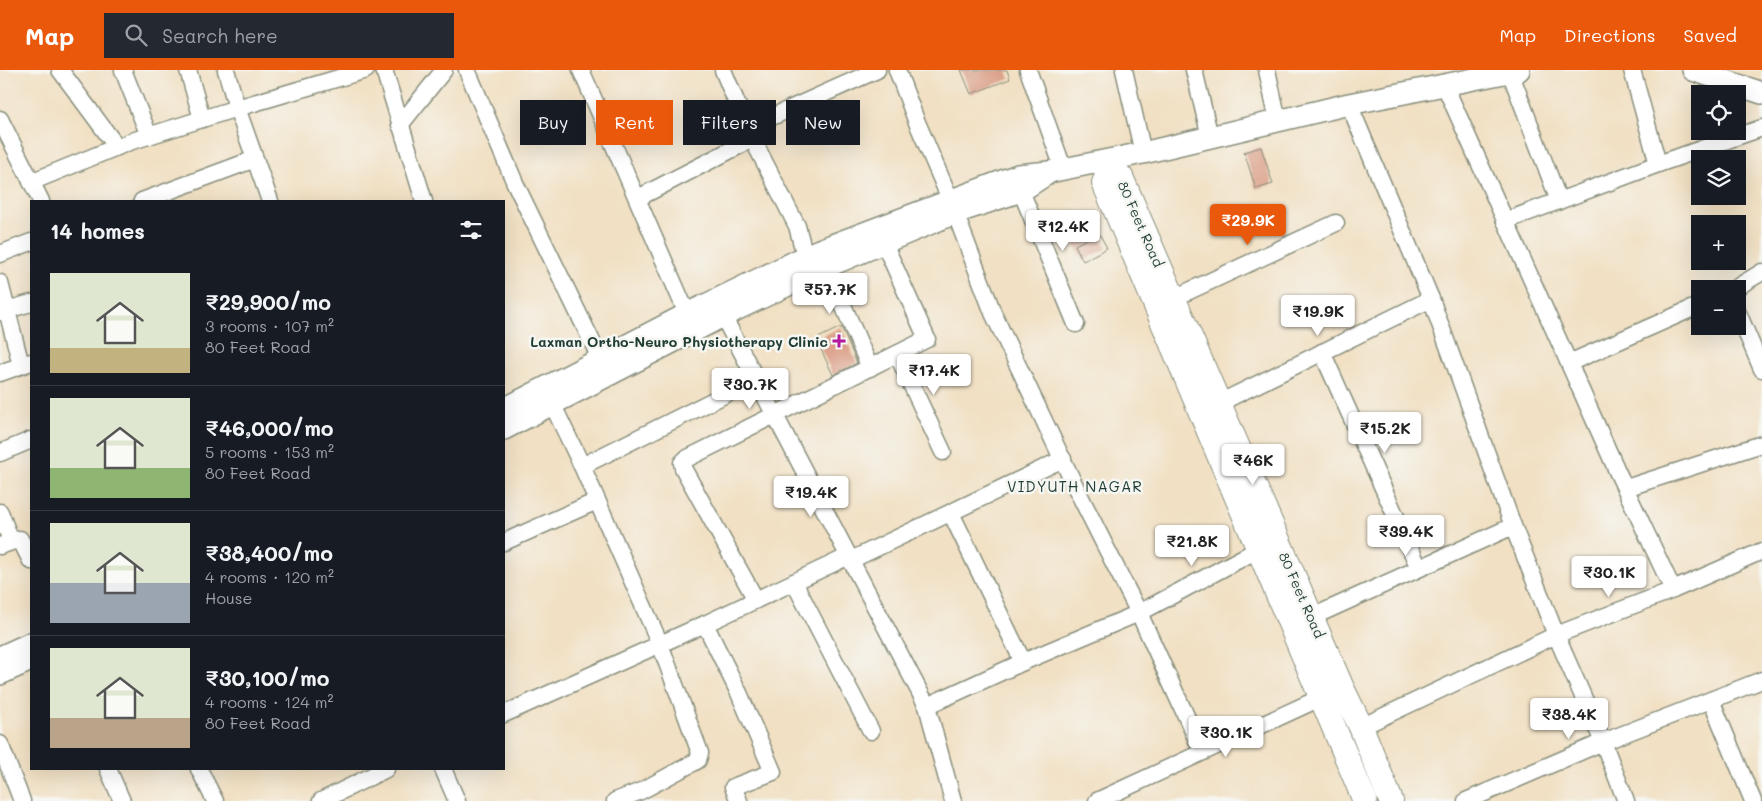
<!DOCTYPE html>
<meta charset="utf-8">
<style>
:root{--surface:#171b24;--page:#242831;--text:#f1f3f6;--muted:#9ea1a6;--line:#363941;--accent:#ea580c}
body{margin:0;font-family:Mali,sans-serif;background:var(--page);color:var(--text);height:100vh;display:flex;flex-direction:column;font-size:19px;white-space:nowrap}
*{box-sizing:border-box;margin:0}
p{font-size:16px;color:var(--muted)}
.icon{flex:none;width:28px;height:28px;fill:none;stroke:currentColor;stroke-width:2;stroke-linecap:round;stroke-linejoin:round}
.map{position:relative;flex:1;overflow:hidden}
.panel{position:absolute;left:30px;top:130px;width:475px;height:570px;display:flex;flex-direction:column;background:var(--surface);border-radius:0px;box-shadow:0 5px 20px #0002}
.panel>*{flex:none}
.hud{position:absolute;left:520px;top:30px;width:475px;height:45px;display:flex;gap:10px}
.controls{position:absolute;left:1691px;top:15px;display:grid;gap:10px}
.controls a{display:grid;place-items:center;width:55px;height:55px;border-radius:0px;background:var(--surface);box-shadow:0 5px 20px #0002;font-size:25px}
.price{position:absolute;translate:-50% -42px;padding:0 11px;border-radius:5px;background:#fff;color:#222;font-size:16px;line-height:32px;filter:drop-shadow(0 1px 2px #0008)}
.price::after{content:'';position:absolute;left:50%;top:30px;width:15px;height:11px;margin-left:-8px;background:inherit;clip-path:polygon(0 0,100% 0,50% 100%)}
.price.current{background:var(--accent);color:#fff}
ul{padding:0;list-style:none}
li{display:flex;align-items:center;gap:15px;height:125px;padding:0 20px}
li+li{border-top:1px solid var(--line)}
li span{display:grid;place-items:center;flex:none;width:140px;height:100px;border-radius:0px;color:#555}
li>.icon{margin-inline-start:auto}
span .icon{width:60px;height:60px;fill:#fffc;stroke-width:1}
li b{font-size:21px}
h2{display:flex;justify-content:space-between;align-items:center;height:60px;padding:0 20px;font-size:21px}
.tag{padding:0 18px;border-radius:0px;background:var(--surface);box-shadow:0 5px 20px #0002;font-size:18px;line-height:45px}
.tag.current{background:var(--accent);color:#fff}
header{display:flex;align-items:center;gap:30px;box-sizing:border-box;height:70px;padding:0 25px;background:var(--accent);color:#fff}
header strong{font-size:24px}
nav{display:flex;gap:28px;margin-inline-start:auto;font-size:18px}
.search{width:350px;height:45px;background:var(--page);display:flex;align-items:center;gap:12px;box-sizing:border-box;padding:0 18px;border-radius:0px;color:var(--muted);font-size:19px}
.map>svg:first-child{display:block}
.building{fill:#dba18a}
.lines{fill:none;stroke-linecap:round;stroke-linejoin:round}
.minor-casing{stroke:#888e7c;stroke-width:19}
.tertiary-casing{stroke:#888e7c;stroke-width:24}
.secondary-casing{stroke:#888e7c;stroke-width:26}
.minor{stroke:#fff;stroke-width:16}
.tertiary{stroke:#fff;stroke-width:21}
.secondary{stroke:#fff;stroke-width:24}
.poi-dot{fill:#b5179e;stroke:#f6f6f2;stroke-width:2}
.labels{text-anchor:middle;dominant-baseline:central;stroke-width:5;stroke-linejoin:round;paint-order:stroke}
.street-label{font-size:14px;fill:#1f3d34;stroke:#f6f6f2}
.poi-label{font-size:14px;font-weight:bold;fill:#1f3d34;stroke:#f6f6f2;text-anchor:end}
.neighbourhood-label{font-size:15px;letter-spacing:1px;fill:#1f3d34;stroke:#f6f6f2}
</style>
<header>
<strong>Map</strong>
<div class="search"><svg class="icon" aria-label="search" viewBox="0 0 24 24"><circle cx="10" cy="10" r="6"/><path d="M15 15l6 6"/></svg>Search here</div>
<nav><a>Map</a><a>Directions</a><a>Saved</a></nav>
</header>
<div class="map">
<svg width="1762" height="731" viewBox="0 0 1762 731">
<rect width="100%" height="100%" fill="#f6f6f2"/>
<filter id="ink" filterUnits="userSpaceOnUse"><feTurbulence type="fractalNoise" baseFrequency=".02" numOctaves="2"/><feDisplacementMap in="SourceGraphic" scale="10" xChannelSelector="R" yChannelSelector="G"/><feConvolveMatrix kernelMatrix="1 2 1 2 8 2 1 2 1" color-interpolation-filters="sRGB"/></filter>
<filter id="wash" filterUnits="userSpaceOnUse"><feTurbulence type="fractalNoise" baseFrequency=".0096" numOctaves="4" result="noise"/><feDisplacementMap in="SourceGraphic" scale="20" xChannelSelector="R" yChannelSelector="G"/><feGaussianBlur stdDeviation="1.12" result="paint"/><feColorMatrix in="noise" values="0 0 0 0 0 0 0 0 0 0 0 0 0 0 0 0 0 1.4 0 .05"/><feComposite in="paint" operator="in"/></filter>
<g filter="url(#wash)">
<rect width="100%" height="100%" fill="#f1e0c3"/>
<g id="blocks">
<g class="building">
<polygon points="961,0 1007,0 1010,9 971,24"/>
<polygon points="1261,77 1273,114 1256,119 1244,82"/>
<polygon points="1099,163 1107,178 1083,191 1075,175"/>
<polygon points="841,257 857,293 833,305 816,269"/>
</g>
</g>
</g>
<g filter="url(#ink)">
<use href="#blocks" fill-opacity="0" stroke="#888e7c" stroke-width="1"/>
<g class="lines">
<defs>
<g id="minor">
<polyline points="60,0 117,77"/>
<polyline points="123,0 149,66"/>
<polyline points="188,0 202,49"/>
<polyline points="384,0 424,131"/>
<polyline points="467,0 515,113 601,290"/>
<polyline points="581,0 692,255"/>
<polyline points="723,0 747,58 797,156 805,186"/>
<polyline points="897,0 916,50 950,129 993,243 1075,416 1139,543 1023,592 927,636 953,731"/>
<polyline points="1028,0 1063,98"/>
<polyline points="1124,0 1143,83"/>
<polyline points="1194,0 1210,67"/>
<polyline points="1267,0 1278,51"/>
<polyline points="1510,2 1559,131"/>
<polyline points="1445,16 1618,403 1673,520 1762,481"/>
<polyline points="1349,34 1431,229 1513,456 1556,565 1673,520"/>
<polyline points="0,49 41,131"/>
<polyline points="400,55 444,0"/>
<polyline points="747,58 877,0"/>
<polyline points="1658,94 1762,58"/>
<polyline points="31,112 129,72 237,38 226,0"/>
<polyline points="1021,121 1076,254"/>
<polyline points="638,128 752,69"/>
<polyline points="142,131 255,89"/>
<polyline points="270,131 237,38 366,0"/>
<polyline points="1505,151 1658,94 1632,0"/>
<polyline points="0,184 31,172"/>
<polyline points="822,186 870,298"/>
<polyline points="0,213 21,295"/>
<polyline points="1734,219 1762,202"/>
<polyline points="1174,228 1336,153"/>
<polyline points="0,242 31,233"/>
<polyline points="1738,243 1762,299"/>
<polyline points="723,246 927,636"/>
<polyline points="1322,282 1419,498"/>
<polyline points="897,284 943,382"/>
<polyline points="1569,293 1700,235"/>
<polyline points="0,303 31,292"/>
<polyline points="548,325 582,396 660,574 700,683 698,690 693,693 641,721 615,731"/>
<polyline points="1219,333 1431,229"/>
<polyline points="0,383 31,370"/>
<polyline points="582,396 756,309"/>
<polyline points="1626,418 1762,374"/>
<polyline points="0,442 11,471"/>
<polyline points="951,443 1023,592"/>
<polyline points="504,472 597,431"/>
<polyline points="0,476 20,469 31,491"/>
<polyline points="851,490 1063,389"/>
<polyline points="794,512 871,661"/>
<polyline points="756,530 683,398 682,393 686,389 927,269 884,173"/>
<polyline points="1312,547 1513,456"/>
<polyline points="1711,630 1753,731"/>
<polyline points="504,644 705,554"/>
<polyline points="1361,657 1556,565 1603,672 1762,610"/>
<polyline points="0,674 22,731"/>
<polyline points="1202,681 1139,543 1259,479"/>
<polyline points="108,699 122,731"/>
<polyline points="199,699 215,731"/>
<polyline points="443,699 457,731"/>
<polyline points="321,731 386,699"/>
<polyline points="739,731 733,717 773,702 739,623 705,554 849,486"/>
<polyline points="1097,731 1331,623"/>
<polyline points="1466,731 1603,672 1626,731"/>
</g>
<g id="tertiary">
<polyline points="1693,0 1762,23"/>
<polyline points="504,339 687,244 819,180 1018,105 1049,102 1143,83 1349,34 1519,0"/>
<polyline points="504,359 723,246 826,197 955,143 1021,121 1047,104"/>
<polyline points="0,587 31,573"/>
<polyline points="0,604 31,590"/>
</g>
<polyline id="secondary" points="1365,731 1104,113 1110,99 1121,107 1342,618 1361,657 1391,731"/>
</defs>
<use href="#minor" class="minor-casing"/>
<use href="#tertiary" class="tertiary-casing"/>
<use href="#secondary" class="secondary-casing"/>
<use href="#minor" class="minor"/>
<use href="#tertiary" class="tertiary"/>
<use href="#secondary" class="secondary"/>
</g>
</g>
<path class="poi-dot" d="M836.5 263.5h5v5h5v5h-5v5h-5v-5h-5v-5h5z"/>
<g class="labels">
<g class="street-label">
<text transform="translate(1141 154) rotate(66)">80 Feet Road</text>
<text transform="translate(1302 525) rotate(66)">80 Feet Road</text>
</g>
<g class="poi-label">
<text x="828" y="271">Laxman Ortho-Neuro Physiotherapy Clinic</text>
</g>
<g class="neighbourhood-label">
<text x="1075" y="416">VIDYUTH NAGAR</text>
</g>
</g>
</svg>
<div class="controls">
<a><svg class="icon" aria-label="locate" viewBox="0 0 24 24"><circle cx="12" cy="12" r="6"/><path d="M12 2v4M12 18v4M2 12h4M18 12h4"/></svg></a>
<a><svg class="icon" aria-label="layers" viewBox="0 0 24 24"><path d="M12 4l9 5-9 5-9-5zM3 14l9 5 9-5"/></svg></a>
<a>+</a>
<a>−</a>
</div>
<b class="price current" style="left:1248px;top:176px">₹29.9K</b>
<b class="price" style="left:1063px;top:182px">₹12.4K</b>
<b class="price" style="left:830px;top:245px">₹57.7K</b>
<b class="price" style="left:1318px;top:267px">₹19.9K</b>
<b class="price" style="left:934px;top:326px">₹17.4K</b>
<b class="price" style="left:750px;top:340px">₹30.7K</b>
<b class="price" style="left:1385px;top:384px">₹15.2K</b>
<b class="price" style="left:1253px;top:416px">₹46K</b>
<b class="price" style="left:811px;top:448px">₹19.4K</b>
<b class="price" style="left:1406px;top:487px">₹39.4K</b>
<b class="price" style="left:1192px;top:497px">₹21.8K</b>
<b class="price" style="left:1609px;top:528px">₹30.1K</b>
<b class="price" style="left:1569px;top:670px">₹38.4K</b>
<b class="price" style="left:1226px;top:688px">₹30.1K</b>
<div class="hud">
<a class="tag">Buy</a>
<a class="tag current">Rent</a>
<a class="tag">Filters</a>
<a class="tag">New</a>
</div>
<section class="panel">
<h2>14 homes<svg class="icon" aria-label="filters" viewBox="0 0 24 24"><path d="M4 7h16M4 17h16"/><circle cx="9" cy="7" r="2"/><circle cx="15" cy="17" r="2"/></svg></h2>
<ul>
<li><span style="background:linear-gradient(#dfe7d0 75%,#c2b280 0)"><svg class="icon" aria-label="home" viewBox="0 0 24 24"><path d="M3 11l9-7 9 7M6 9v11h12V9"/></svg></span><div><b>₹29,900/mo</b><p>3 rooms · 107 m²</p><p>80 Feet Road</p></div></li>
<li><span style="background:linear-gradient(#dfe7d0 70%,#8fb573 0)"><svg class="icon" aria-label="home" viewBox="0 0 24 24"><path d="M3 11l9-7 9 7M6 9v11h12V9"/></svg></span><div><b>₹46,000/mo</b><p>5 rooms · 153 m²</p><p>80 Feet Road</p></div></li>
<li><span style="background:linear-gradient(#dfe7d0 60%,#9aa5b1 0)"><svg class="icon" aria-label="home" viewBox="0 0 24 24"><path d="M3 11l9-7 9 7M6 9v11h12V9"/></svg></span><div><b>₹38,400/mo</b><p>4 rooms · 120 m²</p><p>House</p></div></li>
<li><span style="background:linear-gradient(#dfe7d0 70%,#b9a48a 0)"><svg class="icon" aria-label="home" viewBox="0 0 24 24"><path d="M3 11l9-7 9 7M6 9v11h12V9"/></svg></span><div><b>₹30,100/mo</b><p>4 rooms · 124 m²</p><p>80 Feet Road</p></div></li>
</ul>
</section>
</div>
